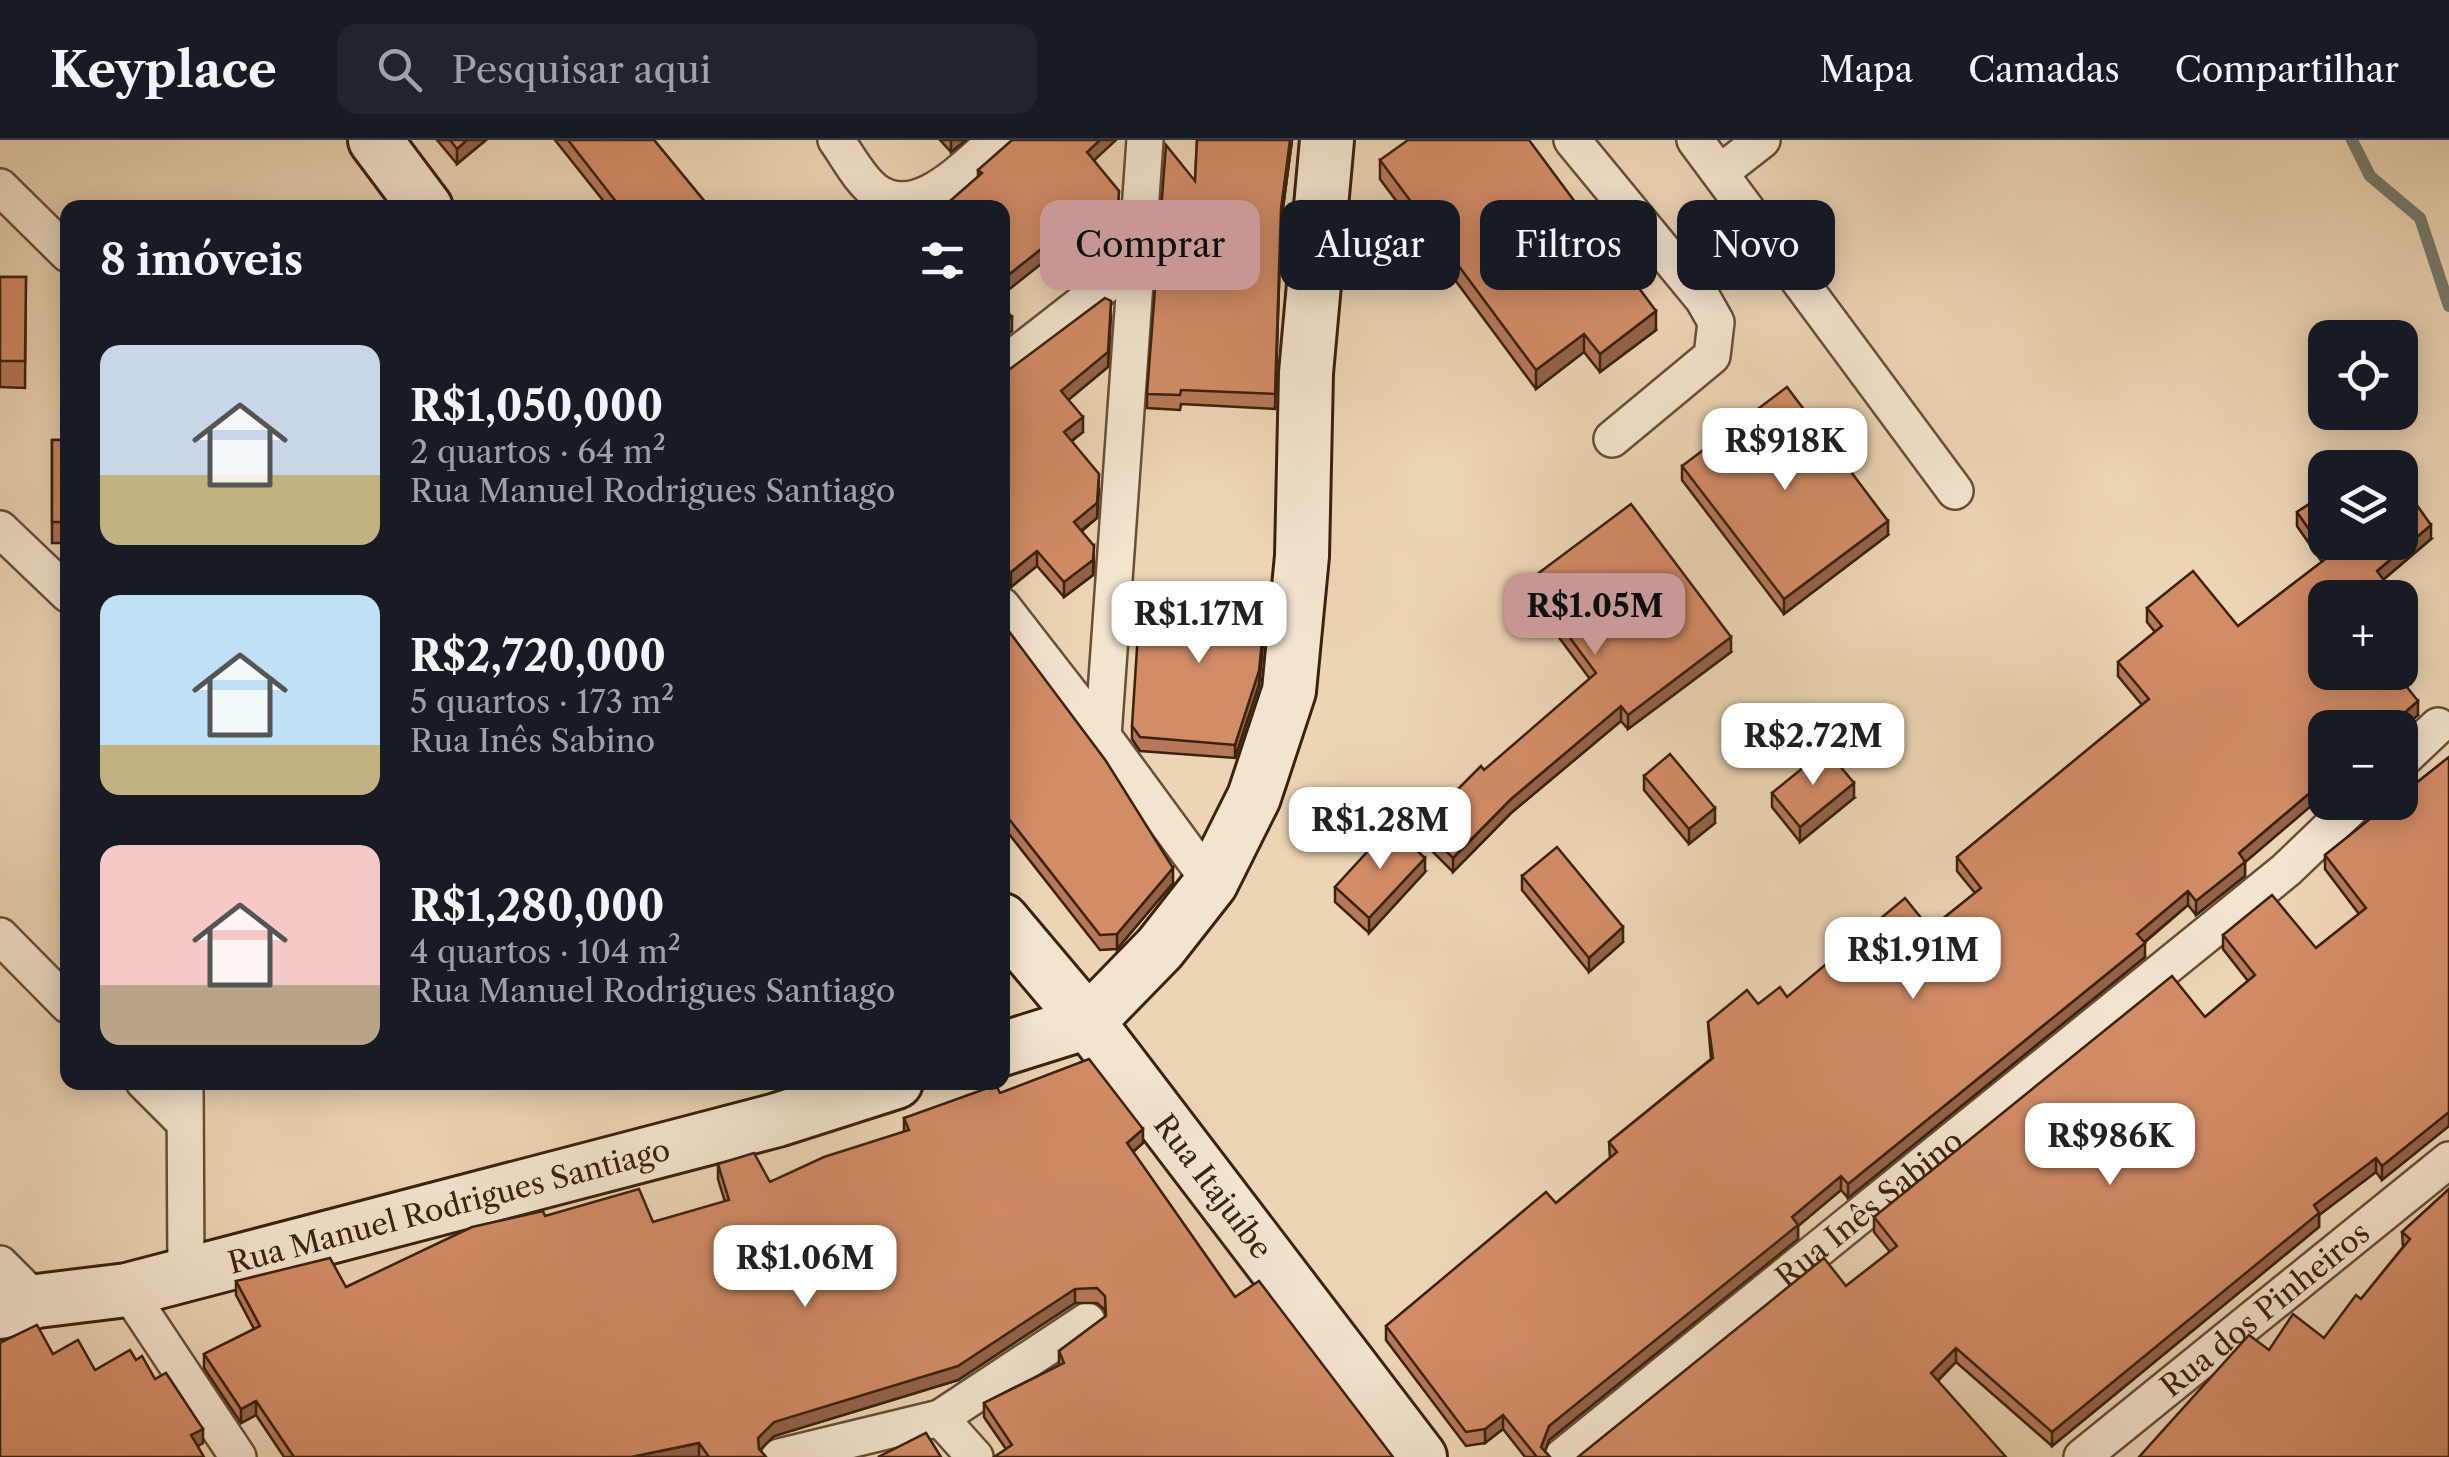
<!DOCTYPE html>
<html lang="pt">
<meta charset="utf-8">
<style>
:root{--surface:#171b24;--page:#20242c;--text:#f1f3f6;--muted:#9ea1a6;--line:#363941;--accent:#c59692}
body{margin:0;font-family:"Libre Caslon Text",serif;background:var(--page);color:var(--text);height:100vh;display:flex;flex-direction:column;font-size:38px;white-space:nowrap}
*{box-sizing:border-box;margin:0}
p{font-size:32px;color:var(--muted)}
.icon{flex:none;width:55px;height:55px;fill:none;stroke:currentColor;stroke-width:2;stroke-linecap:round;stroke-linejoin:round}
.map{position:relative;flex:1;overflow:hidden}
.sheet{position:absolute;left:60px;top:60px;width:950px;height:890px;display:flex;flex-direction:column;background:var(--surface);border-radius:20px;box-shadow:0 5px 25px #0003}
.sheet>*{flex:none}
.hud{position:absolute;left:1040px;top:60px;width:950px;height:90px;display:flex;gap:20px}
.controls{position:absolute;left:2308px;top:180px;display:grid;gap:20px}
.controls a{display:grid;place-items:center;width:110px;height:110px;border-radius:20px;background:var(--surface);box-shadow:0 5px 25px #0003;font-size:50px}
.price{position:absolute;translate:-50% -85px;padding:0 22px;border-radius:20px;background:#fff;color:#222;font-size:32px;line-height:65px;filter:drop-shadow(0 2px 5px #0008)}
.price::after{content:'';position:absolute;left:50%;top:60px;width:30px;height:22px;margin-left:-15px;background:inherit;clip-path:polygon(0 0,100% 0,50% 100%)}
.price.on{background:var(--accent);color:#111}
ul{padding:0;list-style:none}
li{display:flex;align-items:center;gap:30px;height:250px;padding:0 40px}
li span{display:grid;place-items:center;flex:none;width:280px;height:200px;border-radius:20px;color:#555}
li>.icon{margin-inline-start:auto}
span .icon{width:120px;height:120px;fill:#fffc;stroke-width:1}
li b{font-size:42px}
h2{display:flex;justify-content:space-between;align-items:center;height:120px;padding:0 40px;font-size:42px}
.tag{padding:0 35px;border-radius:20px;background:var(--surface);box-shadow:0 5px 25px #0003;font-size:35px;line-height:90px}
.tag.on{background:var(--accent);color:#111}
header{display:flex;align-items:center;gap:60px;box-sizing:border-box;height:140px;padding:0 50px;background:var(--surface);border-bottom:2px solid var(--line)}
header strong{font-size:48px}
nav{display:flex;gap:55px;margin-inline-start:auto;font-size:35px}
.search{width:700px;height:90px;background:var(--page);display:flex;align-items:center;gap:25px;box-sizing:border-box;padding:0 35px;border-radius:20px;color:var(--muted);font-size:38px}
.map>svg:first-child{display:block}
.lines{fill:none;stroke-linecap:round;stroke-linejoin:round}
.stream{stroke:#737c6f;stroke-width:12}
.street-casing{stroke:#674f37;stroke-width:40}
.secondary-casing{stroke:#3b220d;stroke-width:58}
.street{stroke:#f3e4ce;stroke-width:35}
.secondary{stroke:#f3e4ce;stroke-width:52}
.wall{fill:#b57858;stroke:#3b220d;stroke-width:2.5}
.shaded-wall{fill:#936247;stroke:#3b220d;stroke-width:2.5}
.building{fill:#d28c66;stroke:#3b220d;stroke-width:2.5}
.labels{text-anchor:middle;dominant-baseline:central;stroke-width:8;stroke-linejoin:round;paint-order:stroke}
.street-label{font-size:30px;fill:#3b220d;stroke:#f3e4ce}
</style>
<header>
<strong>Keyplace</strong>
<div class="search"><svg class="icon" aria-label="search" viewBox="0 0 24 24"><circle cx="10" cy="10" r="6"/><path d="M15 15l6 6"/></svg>Pesquisar aqui</div>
<nav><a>Mapa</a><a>Camadas</a><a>Compartilhar</a></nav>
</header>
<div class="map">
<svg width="2449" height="1317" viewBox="0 0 2449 1317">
<rect width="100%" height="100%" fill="#ecd5b4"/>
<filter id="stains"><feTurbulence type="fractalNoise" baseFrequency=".002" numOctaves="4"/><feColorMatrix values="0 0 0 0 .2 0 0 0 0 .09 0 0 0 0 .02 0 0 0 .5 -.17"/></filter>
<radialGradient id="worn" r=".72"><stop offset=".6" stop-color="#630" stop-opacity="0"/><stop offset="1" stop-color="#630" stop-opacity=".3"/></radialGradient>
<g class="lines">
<polyline class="stream" points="2352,0 2370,36 2420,78 2449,166"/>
<defs>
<g id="street">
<path d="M836 0C847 15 859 39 875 51 918 82 966 25 997 0"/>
<polyline points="1145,0 1103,596 1211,743"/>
<polyline points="1572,0 1703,159 1716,182 1712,216 1612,299"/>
<polyline points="1695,0 1955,351"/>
<polyline points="1721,32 1762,0"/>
<polyline points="0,47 68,114"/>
<polyline points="1002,226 1134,123"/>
<polyline points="0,389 68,454"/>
<polyline points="1002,466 1103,596"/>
<polyline points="2400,622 2438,586"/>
<polyline points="0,796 68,865"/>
<polyline points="144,942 185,983"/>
<polyline points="185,942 186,1133"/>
<polyline points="0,1124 37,1161"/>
<polyline points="127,1150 238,1317"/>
<polyline points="940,1278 975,1317"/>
<polyline points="779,1317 940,1278 1087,1181"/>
<path id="s1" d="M1562 1317 2286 730 2357 662"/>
<path id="s2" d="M2082 1317 2449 1020"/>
</g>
<g id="secondary">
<polyline points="375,0 426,68"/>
<path id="s3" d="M1002 780 1088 882 1420 1317"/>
<polyline points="1002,909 1088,882 1160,808 1211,743 1254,657 1289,551 1302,416 1306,233 1327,0"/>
<path id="s4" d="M0 1172 37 1161 127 1150 777 980 896 942"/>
</g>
</defs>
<use href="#street" class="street-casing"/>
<use href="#secondary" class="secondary-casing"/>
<use href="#street" class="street"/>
<use href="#secondary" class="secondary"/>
</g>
<g class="wall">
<polygon points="437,0 486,0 457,24"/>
<polygon points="555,0 654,0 710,68 609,68"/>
<polygon points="940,0 966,0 951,12"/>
<polygon points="1197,0 1292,0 1281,83 1275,269 1181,264 1180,270 1147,268 1147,254 1195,41"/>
<polygon points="1094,20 1119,66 1116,105 1086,130 1065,105 978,36 978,30"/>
<polygon points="1380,20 1656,190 1600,232 1584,212 1536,249 1380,39"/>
<polygon points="0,137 26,137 25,248 0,247"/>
<polygon points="1111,176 1108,227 1068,260 1083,292 1072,301 1099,349 1097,378 1082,391 1094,421 1093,435 1064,457 1037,426 1011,447 1002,448 1002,232 1006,232"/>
<rect x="52" y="300" width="16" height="103"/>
<polygon points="1682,326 1888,395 1784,474 1682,340"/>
<polygon points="2325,338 2325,402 2431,399 2383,440 2325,458 2418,575 2400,590 2400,588 2245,721 2245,736 2196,775 2188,765 2144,803 2145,817 1848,1058 1841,1050 1798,1086 1798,1099 1549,1300 1545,1311 1550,1317 1525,1317 1503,1289 1485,1303 1466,1306 1386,1200 1386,1186 1556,1063 1610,1018 1609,1002 1711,919 1708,882 1758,864 1787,857 1930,789 1975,753 1957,731 1957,717 2142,565 2118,536 2118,522 2155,492 2147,482 2147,468 2238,486 2322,422 2297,386 2297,372 2320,357 2319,342"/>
<polygon points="1528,441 1731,512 1628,589 1621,581 1511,673 1453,732 1421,700 1421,686 1590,539 1528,456"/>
<polygon points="1267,465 1259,545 1235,618 1140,611 1132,599 1132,586 1170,478"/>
<polygon points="1002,482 1173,743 1117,809 1100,810 1002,685"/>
<polygon points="2449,617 2449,986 2382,1040 2376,1032 2319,1075 2319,1087 2052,1306 1956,1222 1938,1241 1846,1146 1890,1112 1874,1092 1874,1077 2205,877 2248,841 2223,809 2223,795 2316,808 2359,774 2325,729 2325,715"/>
<polygon points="1644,636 1715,683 1689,704 1644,650"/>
<polygon points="1772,653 1854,658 1800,702 1772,667"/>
<polygon points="1425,732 1369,793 1335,762 1335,747"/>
<polygon points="1522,736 1623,802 1589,832 1522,750"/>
<polygon points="1000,953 1143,1003 1133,1012 1235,1157 1006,1309 984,1277 984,1263 1059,1225 1059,1211 1106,1176 1105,1170 1097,1163 1075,1163 958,1240 774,1296 760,1310 766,1317 284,1317 256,1275 241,1283 204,1228 204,1214 254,1189 236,1155 236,1141 346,1147 545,1076 653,1082 725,1062 718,1039 718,1024 770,1042 904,992 904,978"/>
<polygon points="2449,1049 2449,1317 2269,1210 2324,1198 2361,1159 2403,1107 2402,1092"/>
</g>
<g class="shaded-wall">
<polygon points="467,0 486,0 457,24 457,9"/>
<polygon points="951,0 966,0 951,12"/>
<polygon points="1100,0 1116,0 1087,27 1087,12"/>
<polygon points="1290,0 1292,0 1281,83 1275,269 1281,69"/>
<polygon points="1119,51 1116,105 1086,130 1086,116"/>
<polygon points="1065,90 1065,105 1002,155 1002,140"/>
<polygon points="1111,161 1108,227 1061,266 1061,251"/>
<polygon points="1656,171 1656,190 1600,232 1600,214"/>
<polygon points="1012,177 1012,191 1002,199 1002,184"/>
<polygon points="1584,194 1584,212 1536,249 1536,230"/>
<polygon points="1083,277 1083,292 1064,306 1064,292"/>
<polygon points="1099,334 1097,378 1074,396 1074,382"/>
<polygon points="1888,381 1888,395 1784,474 1784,459"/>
<polygon points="2431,385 2431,399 2377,445 2377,431"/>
<polygon points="1094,406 1093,435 1064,457 1064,442"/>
<polygon points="1037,411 1037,426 1011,447 1011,432"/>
<polygon points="1267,452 1259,545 1235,618 1235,605"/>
<polygon points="1731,497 1731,512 1628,589 1628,575"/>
<polygon points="2418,561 2418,575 2400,590 2400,588 2387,588"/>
<polygon points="1621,566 1621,581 1511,673 1453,732 1453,718 1511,659"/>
<polygon points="2325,640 2325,654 2243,724 2245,722 2245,736 2196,775 2196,761 2239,713"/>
<polygon points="1854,643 1854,658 1800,702 1800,687"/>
<polygon points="1715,668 1715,683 1689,704 1689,689"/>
<polygon points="1425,718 1425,732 1369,793 1369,778"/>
<polygon points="1173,728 1173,743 1117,809 1117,794"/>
<polygon points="2188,751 2188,765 2137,808 2137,794"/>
<polygon points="1623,787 1623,802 1589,832 1589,818"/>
<polygon points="2145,803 2145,817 1848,1058 1848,1044"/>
<polygon points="2449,972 2449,986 2382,1040 2382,1026"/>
<polygon points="1143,989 1143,1003 1127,1017 1127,1003"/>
<polygon points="2376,1018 2376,1032 2319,1075 2319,1087 2052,1306 2052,1292 2314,1065"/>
<polygon points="1841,1036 1841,1050 1798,1086 1798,1099 1549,1300 1543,1317 1541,1307 1549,1286 1792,1077"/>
<polygon points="1075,1149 1075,1163 958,1240 774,1296 758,1312 758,1298 774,1282"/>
<polygon points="1956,1208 1956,1222 1931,1247 1931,1233"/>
<polygon points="256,1261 256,1275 241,1283 241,1269"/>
<polygon points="1503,1275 1503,1289 1485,1303 1485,1289"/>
<polygon points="203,1289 203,1303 191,1310 191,1295"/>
<polygon points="699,1303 699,1317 631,1317"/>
</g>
<g class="building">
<polygon points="450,0 467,0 457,9"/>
<polygon points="568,0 654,0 710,68 621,68"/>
<polygon points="1012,0 1100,0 1087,12 1119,51 1116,90 1086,116 1065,90 1002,140 1002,68 942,68 982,33 978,30"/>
<polygon points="1197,0 1290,0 1281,69 1275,254 1181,250 1180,255 1147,254 1166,5 1195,41"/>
<polygon points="1408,0 1529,0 1656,171 1600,214 1584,194 1536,230 1380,20"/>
<polygon points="0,137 26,137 25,221 0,221"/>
<polygon points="1105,158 1111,161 1108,212 1061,251 1083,277 1064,292 1099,334 1097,363 1074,382 1094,406 1093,420 1064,442 1037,411 1011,432 1002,433 1002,232 1006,232"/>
<polygon points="1002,165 1012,177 1002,184"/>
<polygon points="1787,247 1888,381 1784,459 1682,326"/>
<rect x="52" y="300" width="16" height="82"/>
<polygon points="2325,338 2325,350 2319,342"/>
<polygon points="2325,354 2325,402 2400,402 2400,361 2409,354 2431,385 2377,431 2397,458 2325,458 2325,532 2395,532 2418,561 2387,588 2325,588 2325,640 2239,713 2245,722 2196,761 2188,751 2137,794 2145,803 1848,1044 1841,1036 1792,1077 1798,1085 1549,1286 1541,1307 1550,1317 1537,1317 1503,1275 1485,1289 1466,1292 1386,1186 1546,1052 1556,1063 1617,1012 1609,1002 1713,918 1708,882 1747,850 1758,864 1780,847 1787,857 1905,758 1930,789 1981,748 1957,717 2149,559 2118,522 2162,486 2147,468 2193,431 2238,486 2328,417 2297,372"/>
<polygon points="1631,364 1731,497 1628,575 1621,566 1511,659 1453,718 1421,686 1481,626 1484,630 1596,533 1528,441"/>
<polygon points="1172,446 1267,452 1259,531 1235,605 1140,597 1132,586 1139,477 1170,478"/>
<polygon points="1002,482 1106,621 1173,728 1117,794 1100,795 1002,670"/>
<polygon points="1826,609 1854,643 1800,687 1772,653"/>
<polygon points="1670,614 1715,668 1689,689 1644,636"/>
<polygon points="2449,617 2449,972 2382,1026 2376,1018 2314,1065 2319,1073 2052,1292 1956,1208 1931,1233 2006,1317 1578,1317 1824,1118 1846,1146 1897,1106 1874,1077 2172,836 2205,877 2255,835 2223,795 2272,755 2316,808 2366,768 2325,715 2391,662 2400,662 2400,656"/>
<polygon points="1391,686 1425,718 1369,778 1335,747"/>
<polygon points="1557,707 1623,787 1589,818 1522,736"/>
<polygon points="1089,919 1143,989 1127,1003 1235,1157 1259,1141 1393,1317 994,1317 1012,1305 984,1263 1064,1223 1059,1211 1106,1176 1105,1156 1097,1148 1075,1149 958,1226 774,1282 758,1298 759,1309 766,1317 709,1317 699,1303 631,1317 294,1317 256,1261 241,1269 204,1214 260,1186 236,1141 330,1118 346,1147 472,1087 543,1071 545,1076 639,1049 653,1082 729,1060 718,1024 754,1013 770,1042 824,1017 909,990 904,978 996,945 1000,953"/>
<polygon points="2449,1049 2449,1317 2139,1317 2249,1195 2269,1210 2293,1174 2324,1198 2356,1155 2361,1159 2410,1099 2402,1092"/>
<polygon points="37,1185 53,1214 78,1200 95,1230 130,1210 136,1220 142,1216 155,1239 166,1233 203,1289 191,1295 204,1317 0,1317 0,1203"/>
<polygon points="926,1293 941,1317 878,1317"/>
</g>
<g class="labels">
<g class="street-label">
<text stroke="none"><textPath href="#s3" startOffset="340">Rua Itajuíbe</textPath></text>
<text stroke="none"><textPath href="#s4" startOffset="462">Rua Manuel Rodrigues Santiago</textPath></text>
<text stroke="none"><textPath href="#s1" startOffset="395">Rua Inês Sabino</textPath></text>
<text stroke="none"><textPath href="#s2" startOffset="235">Rua dos Pinheiros</textPath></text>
</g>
</g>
<rect width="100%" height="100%" filter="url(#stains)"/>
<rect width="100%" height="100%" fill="url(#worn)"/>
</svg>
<div class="controls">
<a><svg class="icon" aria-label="locate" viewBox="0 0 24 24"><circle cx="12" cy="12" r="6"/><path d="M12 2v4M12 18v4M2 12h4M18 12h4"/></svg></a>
<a><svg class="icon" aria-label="layers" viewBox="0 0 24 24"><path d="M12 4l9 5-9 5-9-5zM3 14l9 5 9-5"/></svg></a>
<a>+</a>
<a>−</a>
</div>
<b class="price" style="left:1785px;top:353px">R$918K</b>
<b class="price on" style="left:1595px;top:518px">R$1.05M</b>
<b class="price" style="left:1199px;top:526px">R$1.17M</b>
<b class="price" style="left:1813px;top:648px">R$2.72M</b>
<b class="price" style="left:1380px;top:732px">R$1.28M</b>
<b class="price" style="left:1913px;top:862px">R$1.91M</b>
<b class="price" style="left:2110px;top:1048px">R$986K</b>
<b class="price" style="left:805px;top:1170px">R$1.06M</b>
<div class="hud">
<a class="tag on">Comprar</a>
<a class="tag">Alugar</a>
<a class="tag">Filtros</a>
<a class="tag">Novo</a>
</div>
<section class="sheet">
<h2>8 imóveis<svg class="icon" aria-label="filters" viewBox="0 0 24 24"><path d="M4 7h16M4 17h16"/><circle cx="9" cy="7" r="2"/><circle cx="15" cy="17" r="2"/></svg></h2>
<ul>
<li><span style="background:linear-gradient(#c9d6e8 65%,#c2b280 0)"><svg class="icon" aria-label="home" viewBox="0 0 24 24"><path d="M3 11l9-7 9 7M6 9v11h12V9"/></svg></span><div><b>R$1,050,000</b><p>2 quartos · 64 m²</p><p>Rua Manuel Rodrigues Santiago</p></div></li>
<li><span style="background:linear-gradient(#bfe0f5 75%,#c2b280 0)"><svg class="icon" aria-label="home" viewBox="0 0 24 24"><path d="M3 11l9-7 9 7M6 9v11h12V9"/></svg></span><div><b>R$2,720,000</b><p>5 quartos · 173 m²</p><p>Rua Inês Sabino</p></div></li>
<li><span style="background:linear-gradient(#f6c9c9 70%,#b9a48a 0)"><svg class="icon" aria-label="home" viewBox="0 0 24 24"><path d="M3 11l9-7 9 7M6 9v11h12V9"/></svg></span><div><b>R$1,280,000</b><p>4 quartos · 104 m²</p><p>Rua Manuel Rodrigues Santiago</p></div></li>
</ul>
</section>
</div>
